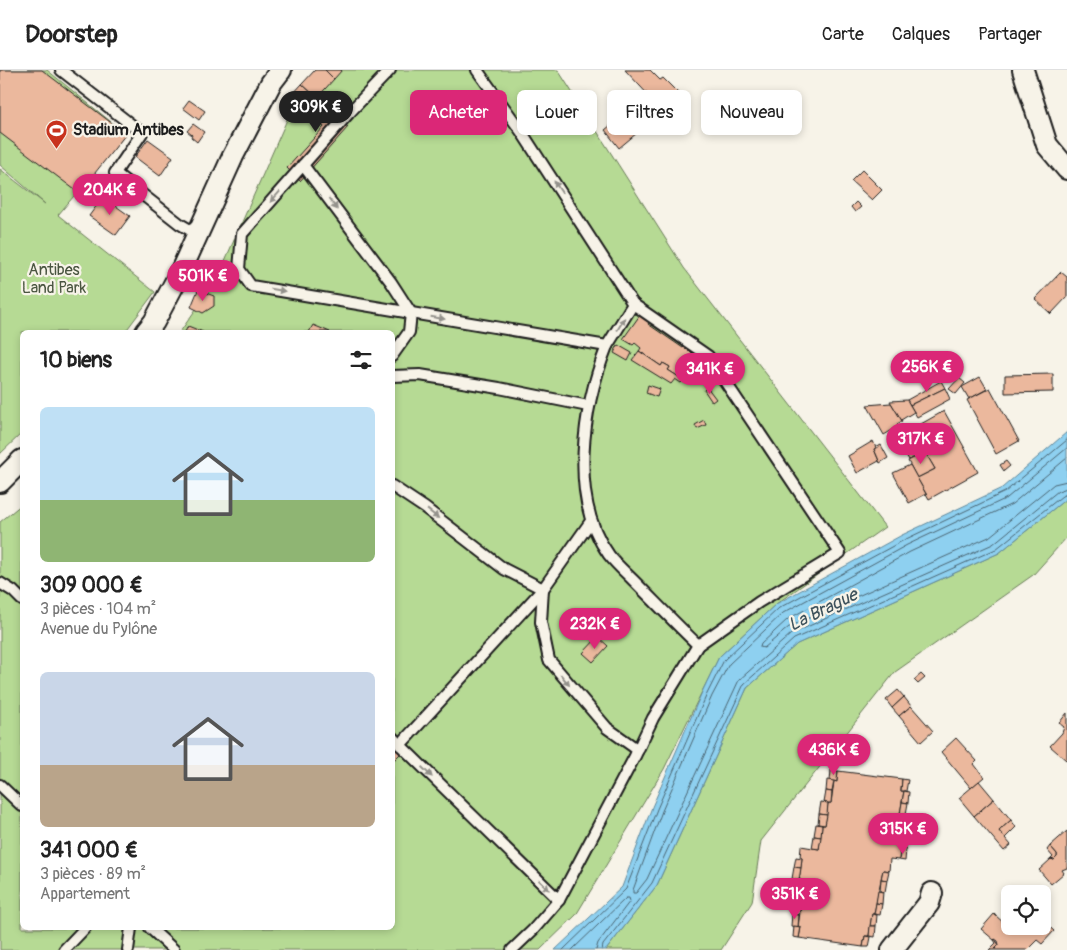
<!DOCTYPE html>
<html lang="fr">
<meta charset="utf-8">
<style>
:root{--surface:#fff;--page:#f2f2f2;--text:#222;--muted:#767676;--line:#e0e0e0;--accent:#db2777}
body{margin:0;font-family:Pangolin,sans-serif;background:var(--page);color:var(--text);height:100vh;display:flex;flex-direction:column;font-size:19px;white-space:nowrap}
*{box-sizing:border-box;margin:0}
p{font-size:16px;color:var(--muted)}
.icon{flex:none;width:28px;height:28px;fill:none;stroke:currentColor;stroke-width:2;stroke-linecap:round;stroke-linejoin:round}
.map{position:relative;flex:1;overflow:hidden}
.drawer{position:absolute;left:20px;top:260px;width:375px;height:600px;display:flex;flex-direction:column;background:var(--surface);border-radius:8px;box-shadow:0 2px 8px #0003}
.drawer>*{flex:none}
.hud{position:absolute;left:410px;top:20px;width:475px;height:45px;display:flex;gap:10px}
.fabs{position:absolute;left:1001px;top:815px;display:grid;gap:10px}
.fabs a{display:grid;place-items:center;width:50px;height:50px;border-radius:8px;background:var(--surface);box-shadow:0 2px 8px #0003;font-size:25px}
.price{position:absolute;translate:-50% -42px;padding:0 11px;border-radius:18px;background:var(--accent);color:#fff;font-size:16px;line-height:32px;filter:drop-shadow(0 1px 2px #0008)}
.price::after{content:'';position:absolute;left:50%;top:30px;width:15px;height:11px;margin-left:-8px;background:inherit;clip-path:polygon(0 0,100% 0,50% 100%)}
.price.current{background:#222;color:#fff}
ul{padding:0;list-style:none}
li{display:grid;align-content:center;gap:10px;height:265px;padding:0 20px}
li span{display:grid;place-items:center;height:155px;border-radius:8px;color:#555}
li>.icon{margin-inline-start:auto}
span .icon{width:90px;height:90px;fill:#fffc;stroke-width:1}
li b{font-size:21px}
h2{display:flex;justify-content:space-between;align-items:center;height:60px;padding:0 20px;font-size:21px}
.tag{padding:0 18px;border-radius:8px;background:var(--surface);box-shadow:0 2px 8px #0003;font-size:18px;line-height:45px}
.tag.current{background:var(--accent);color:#fff}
header{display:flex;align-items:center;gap:30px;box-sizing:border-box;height:70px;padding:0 25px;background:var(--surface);border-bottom:1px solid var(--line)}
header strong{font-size:24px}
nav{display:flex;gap:28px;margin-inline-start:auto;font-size:18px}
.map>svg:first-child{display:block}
.green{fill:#b6da94;stroke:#697b58}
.water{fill:#8ed0f0;stroke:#60889b}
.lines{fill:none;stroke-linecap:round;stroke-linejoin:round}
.shore{stroke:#4a6471;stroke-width:1}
.building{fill:#ebb89d;stroke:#1c1c1c}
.service-casing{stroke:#1c1c1c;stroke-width:14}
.minor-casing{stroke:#1c1c1c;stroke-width:24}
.service{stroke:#f7f3e8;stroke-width:10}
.minor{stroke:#f7f3e8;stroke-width:20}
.oneway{fill:#94928c}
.labels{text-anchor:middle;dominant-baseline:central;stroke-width:4.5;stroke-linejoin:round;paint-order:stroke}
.poi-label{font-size:16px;font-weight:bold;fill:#1c1c1c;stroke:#f7f3e8;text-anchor:start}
.park-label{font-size:16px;fill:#4a5540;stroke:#f7f3e8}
.water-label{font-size:18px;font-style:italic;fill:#3e525c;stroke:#f7f3e8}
</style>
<header>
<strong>Doorstep</strong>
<nav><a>Carte</a><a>Calques</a><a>Partager</a></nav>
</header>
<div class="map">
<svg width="1067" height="880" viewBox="0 0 1067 880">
<rect width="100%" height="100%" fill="#f7f3e8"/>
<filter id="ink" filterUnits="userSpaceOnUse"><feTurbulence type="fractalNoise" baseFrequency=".02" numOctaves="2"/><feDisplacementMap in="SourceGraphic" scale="10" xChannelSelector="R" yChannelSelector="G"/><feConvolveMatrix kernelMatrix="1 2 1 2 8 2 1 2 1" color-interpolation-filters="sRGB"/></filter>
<g filter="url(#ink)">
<g class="green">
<polygon points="0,0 47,0 126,64 58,145 155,222 125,262 22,262 22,363 0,384 0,99 45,134 0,95"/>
<polygon points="319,0 558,0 684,198 885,457 776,534 719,587 664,699 576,845 540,880 0,880 0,452 22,434 22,858 392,858 392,262 180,262 217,209 300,20"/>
<polygon points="1067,428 1067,467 1033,505 895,602 761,771 752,832 721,880 606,880 657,815 747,618 797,574 999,483"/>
</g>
<polygon class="water" points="1067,362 1067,428 999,483 797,574 747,618 657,815 606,880 555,880 622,817 652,737 702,622 719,587 776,534 902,465 1002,418"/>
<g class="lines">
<g class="shore">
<polyline points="1067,378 1007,428 907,475 783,543 729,594 712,626 662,741 633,820 633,823 636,823 647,809 739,610 791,564 993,474 1058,421 1067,418"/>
<polyline points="1067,388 1012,434 910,482 788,549 761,574 760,577 764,578 789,557 989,467 1054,414 1067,411"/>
<polyline points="563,880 626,819 657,739 707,624 724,590 779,538 904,470 1005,422 1067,370"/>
<polyline points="572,880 626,828 629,828 630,831 598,873 596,880"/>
<polyline points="602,880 603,875 652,813 744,614 794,569 996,479 1062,426 1067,424"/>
</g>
</g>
<g class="building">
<polygon points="0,0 42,0 126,64 79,123 0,63"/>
<polygon points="315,0 325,0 334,9 317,28 302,14"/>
<polygon points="325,0 342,0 334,9"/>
<polygon points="625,0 650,0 660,10 663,8 682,27 669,39 658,27 654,31"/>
<polygon points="302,14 348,57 300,111 287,98 324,57 291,26"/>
<polygon points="189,30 205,41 199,50 183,38"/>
<polygon points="623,45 637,63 619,78 605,60"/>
<polygon points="193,54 204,62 197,72 191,67 192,65 187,61"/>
<polygon points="148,69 173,87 160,106 135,87"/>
<polygon points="862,100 882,120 872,130 851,111"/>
<polygon points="103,127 130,146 116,165 89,146"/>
<polygon points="856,132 861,137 855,142 851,137"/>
<polygon points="1061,202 1067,207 1067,227 1051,244 1035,229"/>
<polygon points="198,220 214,226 214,236 203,243 191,237"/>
<polygon points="640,245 650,251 648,254 683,278 685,276 696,283 679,307 668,300 670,297 663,293 661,296 639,281 641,278 635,273 633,275 623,269"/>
<polygon points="313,255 330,262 309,262"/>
<polygon points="188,256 203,262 185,262"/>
<polygon points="618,275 632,283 628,291 614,283"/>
<polygon points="639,281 661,296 663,293 670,297 668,300 679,307 695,284 704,291 690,311 685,308 681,313 675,309 671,314 632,290"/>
<polygon points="1053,304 1053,322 1005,323 1005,305"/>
<polygon points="980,307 987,319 969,329 962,317"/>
<polygon points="959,308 965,313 956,324 949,319"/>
<polygon points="941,311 945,318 910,335 907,330"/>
<polygon points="648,315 660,319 657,327 646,323"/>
<polygon points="707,317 716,329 712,332 704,320"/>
<polygon points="945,318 950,329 917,347 910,335"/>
<polygon points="990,318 1019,371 996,384 967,330"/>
<polygon points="907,330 914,342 901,350 890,331"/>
<polygon points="891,333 902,351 897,354 899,356 884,365 867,335"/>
<polygon points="944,341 978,402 929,429 917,408 935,399 925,382 909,390 896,368"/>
<polygon points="704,350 706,355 697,359 695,355"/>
<polygon points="873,371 876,378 874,379 879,391 857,403 848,386"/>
<polygon points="881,375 888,388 880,393 874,379"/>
<polygon points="925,382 935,399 917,408 908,391"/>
<polygon points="1006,391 1010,396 1004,401 1000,395"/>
<polygon points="910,395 926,424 909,433 893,403"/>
<polygon points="598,567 608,576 593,592 583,583"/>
<polygon points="921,604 925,608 918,614 914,610"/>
<polygon points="898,620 904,627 892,638 886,630"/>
<polygon points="904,627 911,636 899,646 892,638"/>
<polygon points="911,636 933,661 921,672 899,646"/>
<polygon points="1067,643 1067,689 1066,690 1050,676 1062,663 1064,657 1059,653"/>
<polygon points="956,668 977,691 974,694 984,707 971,718 941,682"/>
<polygon points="392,673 402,682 392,692"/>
<polygon points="831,700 838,701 837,712 830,711"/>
<polygon points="838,701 902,709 901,721 904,721 900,744 903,744 899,790 890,789 889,801 883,800 874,844 872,844 869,866 865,866 863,877 799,868 801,857 798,857 801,834 798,833 801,810 799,810 802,788 800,788 801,776 819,779 822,755 825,755 828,733 831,733 834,711 837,712"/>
<polygon points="902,709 908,710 906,721 901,721"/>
<polygon points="827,710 834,711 832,722 826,721"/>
<polygon points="979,711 994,729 974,746 959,728"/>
<polygon points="826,721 832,722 831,733 824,733"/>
<polygon points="904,721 909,722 908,733 902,732"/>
<polygon points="994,729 1011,750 999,761 1011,775 1004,781 974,746"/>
<polygon points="821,732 828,733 827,745 819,744"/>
<polygon points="902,732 908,733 906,744 900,744"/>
<polygon points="819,744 827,745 825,755 818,754"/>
<polygon points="903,744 909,745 907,756 902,755"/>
<polygon points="1011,750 1016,757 1005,768 999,761"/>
<polygon points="816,754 822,755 821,767 814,766"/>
<polygon points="902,755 907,756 906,767 900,767"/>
<polygon points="1067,761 1067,798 1062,800 1064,803 1051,814 1039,800 1051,789 1054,790 1057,787 1057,784 1050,776"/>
<polygon points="814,766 821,767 819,779 812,778"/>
<polygon points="902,767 908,768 906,779 901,778"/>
<polygon points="1050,776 1057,784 1057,787 1054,790 1051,789 1053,787 1047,780"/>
<polygon points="901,778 906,779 905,791 899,790"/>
<polygon points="796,787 802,788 801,798 794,797"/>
<polygon points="794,797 801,798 799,810 792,809"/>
<polygon points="883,800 889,801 887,810 881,809"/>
<polygon points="795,809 801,810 799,822 793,821"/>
<polygon points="881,809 887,810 885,822 880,821"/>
<polygon points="793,821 799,822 798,833 791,833"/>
<polygon points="878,821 883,822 882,834 876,833"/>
<polygon points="794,833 801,834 799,845 792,844"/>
<polygon points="876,833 882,834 880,845 874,844"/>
<polygon points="792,844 799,845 798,857 791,856"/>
<polygon points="872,844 877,845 876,856 870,856"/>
<polygon points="994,844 1007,856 1006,858 1009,860 1013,860 1016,856 1042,856 1042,850 1054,861 1042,874 1037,870 1027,880 994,880 999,875 998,871 995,869 994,870 981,859"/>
<polygon points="794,856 801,857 799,868 793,867"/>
<polygon points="870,856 876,856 875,867 869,866"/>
<polygon points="865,866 871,867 869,877 863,877"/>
<polygon points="995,869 999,875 994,880 989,880 996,873 994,870"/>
</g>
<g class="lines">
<defs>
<g id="service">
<polyline points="61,0 142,63 115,103 180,154 197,164"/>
<polyline points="390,0 349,43 242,164 239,199 251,216 607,276 633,234 521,61 477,0"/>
<polyline points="303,95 391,212 411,243 409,262 392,286"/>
<path d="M607 276C583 337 568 429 609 485 616 494 625 502 633 510 655 532 676 554 698 575"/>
<polyline points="392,306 420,305 499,318 588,336"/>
<polyline points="392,416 425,438 504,499 543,519 541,552 549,590 607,658 638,680"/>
<polyline points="0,513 13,521 22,530"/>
<polyline points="392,667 559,830"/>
<polyline points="400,675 543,519 591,451"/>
<polyline points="0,715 22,736"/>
<polyline points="150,858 174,880"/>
<polyline points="64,880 85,858"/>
<polyline points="128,880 131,858"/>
<polyline points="512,880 533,860 559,830 635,686 653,648 698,575 759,532 840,483 708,286 633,234"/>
</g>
<g id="minor">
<polyline points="1023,0 1047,75 1067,99"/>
<polyline points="146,262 154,252 180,203 233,86 271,13 281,0"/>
<polyline points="0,412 22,390"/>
<polyline points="892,880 929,833 932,823"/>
</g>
</defs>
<use href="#service" class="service-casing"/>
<use href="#minor" class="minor-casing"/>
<use href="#service" class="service"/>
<use href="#minor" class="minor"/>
</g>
<defs><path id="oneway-solid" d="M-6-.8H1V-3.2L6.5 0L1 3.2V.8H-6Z" transform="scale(1.25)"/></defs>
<g class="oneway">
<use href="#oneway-solid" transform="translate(558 117) rotate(-123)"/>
<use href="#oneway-solid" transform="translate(275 127) rotate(132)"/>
<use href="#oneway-solid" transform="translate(333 134) rotate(53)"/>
<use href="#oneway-solid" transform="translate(278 220) rotate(10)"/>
<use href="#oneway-solid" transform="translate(438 248) rotate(9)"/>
<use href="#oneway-solid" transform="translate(621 254) rotate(-59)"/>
<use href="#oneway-solid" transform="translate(433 444) rotate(38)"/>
<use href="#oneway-solid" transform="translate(565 610) rotate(51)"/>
<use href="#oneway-solid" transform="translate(427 702) rotate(44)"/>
<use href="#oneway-solid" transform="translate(544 815) rotate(44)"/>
</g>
</g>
<defs>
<symbol id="stadium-pin" viewBox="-11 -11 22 30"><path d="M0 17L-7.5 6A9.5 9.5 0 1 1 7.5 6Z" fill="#c8321e" stroke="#f7f3e8"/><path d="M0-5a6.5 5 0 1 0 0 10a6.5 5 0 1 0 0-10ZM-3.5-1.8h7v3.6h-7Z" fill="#fff"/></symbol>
</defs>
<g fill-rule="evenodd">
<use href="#stadium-pin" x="44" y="48" width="25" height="34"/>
</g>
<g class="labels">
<g class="poi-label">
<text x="73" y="60">Stadium Antibes</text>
</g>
<g class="park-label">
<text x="54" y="200">Antibes<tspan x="54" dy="18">Land Park</tspan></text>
</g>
<g class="water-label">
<text transform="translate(823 540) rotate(-26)">La Brague</text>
</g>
</g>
</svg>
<div class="fabs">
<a><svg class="icon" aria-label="locate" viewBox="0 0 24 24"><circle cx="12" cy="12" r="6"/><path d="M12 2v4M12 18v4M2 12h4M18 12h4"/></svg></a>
</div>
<b class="price current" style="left:316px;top:63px">309K €</b>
<b class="price" style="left:110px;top:146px">204K €</b>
<b class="price" style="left:203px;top:232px">501K €</b>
<b class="price" style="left:927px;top:323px">256K €</b>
<b class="price" style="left:710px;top:325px">341K €</b>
<b class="price" style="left:921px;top:395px">317K €</b>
<b class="price" style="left:595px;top:580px">232K €</b>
<b class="price" style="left:834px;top:706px">436K €</b>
<b class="price" style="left:903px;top:785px">315K €</b>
<b class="price" style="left:795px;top:850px">351K €</b>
<div class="hud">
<a class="tag current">Acheter</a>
<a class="tag">Louer</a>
<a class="tag">Filtres</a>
<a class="tag">Nouveau</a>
</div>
<section class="drawer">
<h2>10 biens<svg class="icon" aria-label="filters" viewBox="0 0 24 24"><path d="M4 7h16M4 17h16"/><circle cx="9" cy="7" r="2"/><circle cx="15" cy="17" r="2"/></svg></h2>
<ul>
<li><span style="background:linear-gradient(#bfe0f5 60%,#8fb573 0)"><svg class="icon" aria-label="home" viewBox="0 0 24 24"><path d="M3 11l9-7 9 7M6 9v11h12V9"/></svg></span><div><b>309 000 €</b><p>3 pièces · 104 m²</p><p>Avenue du Pylône</p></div></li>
<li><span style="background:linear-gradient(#c9d6e8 60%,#b9a48a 0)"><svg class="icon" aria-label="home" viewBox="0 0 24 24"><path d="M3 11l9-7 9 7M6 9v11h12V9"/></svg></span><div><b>341 000 €</b><p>3 pièces · 89 m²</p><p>Appartement</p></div></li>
</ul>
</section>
</div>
